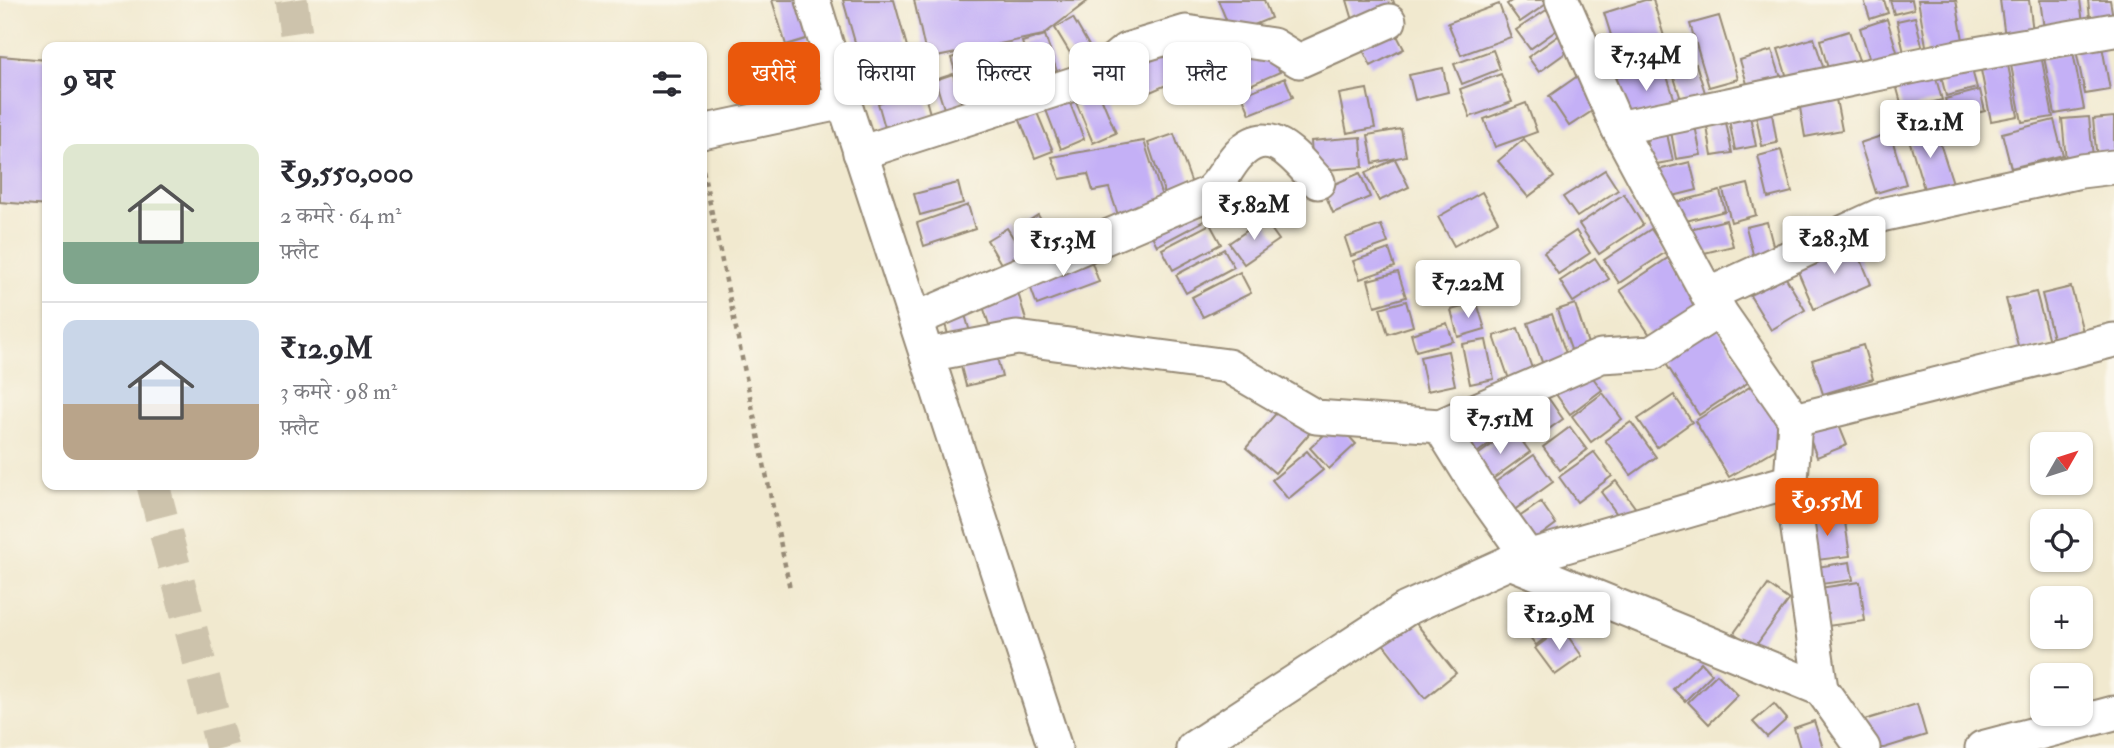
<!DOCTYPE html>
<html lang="hi">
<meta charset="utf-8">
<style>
:root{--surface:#fff;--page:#f7f7f7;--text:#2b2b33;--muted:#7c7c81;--line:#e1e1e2;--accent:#ea580c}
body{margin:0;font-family:"IM FELL Double Pica","Noto Serif Devanagari",serif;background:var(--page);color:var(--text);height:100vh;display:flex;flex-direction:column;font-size:26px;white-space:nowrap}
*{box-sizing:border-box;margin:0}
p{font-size:23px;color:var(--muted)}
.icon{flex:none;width:38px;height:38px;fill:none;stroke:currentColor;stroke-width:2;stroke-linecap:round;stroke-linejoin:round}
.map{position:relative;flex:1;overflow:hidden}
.drawer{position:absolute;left:42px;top:42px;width:665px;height:448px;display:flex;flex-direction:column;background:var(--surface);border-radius:14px;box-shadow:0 2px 5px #0004}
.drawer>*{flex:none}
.top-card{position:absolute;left:728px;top:42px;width:665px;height:63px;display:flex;gap:14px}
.needle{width:46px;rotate:51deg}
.buttons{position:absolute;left:2030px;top:432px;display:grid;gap:14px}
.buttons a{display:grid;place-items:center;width:63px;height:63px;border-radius:14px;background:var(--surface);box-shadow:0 2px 5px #0004;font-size:35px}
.price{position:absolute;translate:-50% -60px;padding:0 16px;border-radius:7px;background:#fff;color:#222;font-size:23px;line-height:46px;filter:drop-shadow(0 2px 4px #0008)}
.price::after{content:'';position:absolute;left:50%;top:42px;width:21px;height:16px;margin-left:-10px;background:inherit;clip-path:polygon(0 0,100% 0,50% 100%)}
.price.selected{background:var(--accent);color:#fff}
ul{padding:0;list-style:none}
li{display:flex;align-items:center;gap:21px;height:175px;padding:0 21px}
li+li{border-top:2px solid var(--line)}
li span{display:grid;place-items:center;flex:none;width:196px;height:140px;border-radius:14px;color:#555}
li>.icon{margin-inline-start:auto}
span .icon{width:84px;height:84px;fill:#fffc;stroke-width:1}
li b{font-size:30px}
h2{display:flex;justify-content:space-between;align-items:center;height:84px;padding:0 21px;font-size:30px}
.chip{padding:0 24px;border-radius:14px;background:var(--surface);box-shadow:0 2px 5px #0004;font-size:24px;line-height:63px}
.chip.selected{background:var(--accent);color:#fff}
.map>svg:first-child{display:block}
.building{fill:#c4b0f6}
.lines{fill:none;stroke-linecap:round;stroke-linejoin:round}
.street-tunnel{stroke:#cdc3ac;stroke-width:33;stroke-dasharray:33 17;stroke-linecap:butt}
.street-casing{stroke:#968a76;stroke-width:37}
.path{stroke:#968a76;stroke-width:4.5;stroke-dasharray:5 5;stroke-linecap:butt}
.street{stroke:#fff;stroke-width:33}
</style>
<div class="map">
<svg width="2114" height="748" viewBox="0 0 2114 748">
<rect width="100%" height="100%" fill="#fbf7ec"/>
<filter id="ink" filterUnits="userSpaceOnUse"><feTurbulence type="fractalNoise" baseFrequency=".0143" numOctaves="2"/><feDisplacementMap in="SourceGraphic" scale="14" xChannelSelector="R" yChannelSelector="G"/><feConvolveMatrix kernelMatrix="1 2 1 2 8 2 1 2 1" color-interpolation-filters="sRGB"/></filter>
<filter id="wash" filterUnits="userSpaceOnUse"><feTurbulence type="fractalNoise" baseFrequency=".00686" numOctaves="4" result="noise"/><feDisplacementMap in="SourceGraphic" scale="28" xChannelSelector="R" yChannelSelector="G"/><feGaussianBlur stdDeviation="1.57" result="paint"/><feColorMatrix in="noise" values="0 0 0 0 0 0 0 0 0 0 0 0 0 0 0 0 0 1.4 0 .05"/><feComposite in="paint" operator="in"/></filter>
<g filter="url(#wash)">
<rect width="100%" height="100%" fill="#f1e9cf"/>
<g id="blocks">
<g class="building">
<polygon points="772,0 797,0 809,38 786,45"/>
<polygon points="843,0 894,0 911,61 864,74"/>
<polygon points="914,0 1089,0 1043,35 927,59"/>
<polygon points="1218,0 1264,0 1271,18 1232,34"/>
<polygon points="1347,0 1393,0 1398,14 1355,27"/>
<polygon points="1513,0 1552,0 1520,22 1507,4"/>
<polygon points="1645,0 1653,0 1669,53 1621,67 1604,13"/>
<polygon points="1864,0 1884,0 1888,13 1870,19"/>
<polygon points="1890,0 1912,0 1914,9 1894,14"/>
<polygon points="1918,0 1956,0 1965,51 1928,57"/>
<polygon points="2000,0 2029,0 2034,40 2006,44"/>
<polygon points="2040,0 2080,0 2084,31 2045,36"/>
<polygon points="2088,0 2110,0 2114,23 2091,26"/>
<polygon points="1499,4 1511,37 1461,55 1448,23"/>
<polygon points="1551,7 1564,25 1530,49 1516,30"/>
<polygon points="1719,16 1738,79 1709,87 1690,24"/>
<polygon points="1915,17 1923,49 1904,53 1897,21"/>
<polygon points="1073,18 1099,63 1082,73 1055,28"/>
<polygon points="1887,19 1900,61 1873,70 1860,28"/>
<polygon points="1392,26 1404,49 1371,66 1359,42"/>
<polygon points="1849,31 1862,69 1831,79 1820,40"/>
<polygon points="1561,34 1571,49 1539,72 1528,57"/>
<polygon points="1045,35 1061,84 1037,91 1022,42"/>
<polygon points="1814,38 1826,76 1790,87 1778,49"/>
<polygon points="1161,42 1178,80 1134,99 1117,61"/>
<polygon points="1269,46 1280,72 1241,89 1230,62"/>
<polygon points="2102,46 2110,90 2085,94 2076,50"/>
<polygon points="975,50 992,101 967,109 951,58"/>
<polygon points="1493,50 1500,69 1462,84 1454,64"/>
<polygon points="1772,50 1783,84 1750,94 1740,60"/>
<polygon points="2073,52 2084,109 2055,114 2044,57"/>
<polygon points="2041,55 2053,117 2022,122 2010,60"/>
<polygon points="0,56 47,60 47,206 0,202"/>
<polygon points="1969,59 1977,88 1946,96 1939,68"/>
<polygon points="2007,60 2018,116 1991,121 1980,65"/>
<polygon points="1663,64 1677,107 1629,122 1615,78"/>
<polygon points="1696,64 1708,102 1684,109 1672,71"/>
<polygon points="1443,68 1448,92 1415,100 1409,75"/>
<polygon points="1934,71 1942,100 1903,110 1895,81"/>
<polygon points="1582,73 1603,104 1569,126 1549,96"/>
<polygon points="953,74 965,113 947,118 935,80"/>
<polygon points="1501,74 1512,102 1470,117 1460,89"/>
<polygon points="1285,78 1293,97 1250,114 1242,95"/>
<polygon points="1096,85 1116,133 1093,143 1073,95"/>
<polygon points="923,89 931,117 886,131 878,103"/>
<polygon points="1367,89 1375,128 1347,133 1339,94"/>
<polygon points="1834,89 1842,130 1805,137 1798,96"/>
<polygon points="1980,90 1985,111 1951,119 1945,99"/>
<polygon points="1066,93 1084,139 1061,149 1043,102"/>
<polygon points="1033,103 1053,151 1035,158 1016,110"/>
<polygon points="1526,103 1537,132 1495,147 1484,119"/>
<polygon points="1943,105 1947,120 1909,129 1905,115"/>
<polygon points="1771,108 1777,143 1762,146 1755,110"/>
<polygon points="1749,111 1756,146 1735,150 1728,115"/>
<polygon points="1725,117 1732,153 1712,156 1706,121"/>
<polygon points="2089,117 2093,157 2066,160 2062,119"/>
<polygon points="2114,117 2114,158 2097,160 2093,119"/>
<polygon points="2054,120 2063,155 2011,168 2002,133"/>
<polygon points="1694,121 1701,155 1676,159 1670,126"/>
<polygon points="1665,125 1673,161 1651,165 1644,128"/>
<polygon points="1935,128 1953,183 1925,192 1908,136"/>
<polygon points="1401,129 1406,156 1373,163 1368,135"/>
<polygon points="1890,133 1906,184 1876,193 1860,143"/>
<polygon points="1174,134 1196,195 1168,204 1148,143"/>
<polygon points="1361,137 1363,167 1313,171 1311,141"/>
<polygon points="1524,139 1554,177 1528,197 1498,161"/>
<polygon points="1144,141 1164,203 1119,218 1109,188 1093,191 1088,174 1060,179 1052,157"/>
<polygon points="1781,150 1792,192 1768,198 1758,156"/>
<polygon points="1395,159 1409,187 1379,201 1365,173"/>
<polygon points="1690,162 1697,190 1661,199 1654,171"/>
<polygon points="1605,170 1618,190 1577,217 1563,197"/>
<polygon points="1360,173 1370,197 1333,213 1323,189"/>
<polygon points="958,183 963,203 920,215 914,194"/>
<polygon points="1748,184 1756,215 1731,222 1723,190"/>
<polygon points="1720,191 1725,211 1678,223 1673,203"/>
<polygon points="1482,192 1498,221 1454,246 1438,217"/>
<polygon points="1624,194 1643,225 1599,254 1579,224"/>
<polygon points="1196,202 1206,220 1157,246 1148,227"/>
<polygon points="968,205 975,229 924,246 917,223"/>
<polygon points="1038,215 1055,243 1033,258 1016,229"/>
<polygon points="1264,219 1279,240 1244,264 1229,243"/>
<polygon points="1726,220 1733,246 1692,256 1686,230"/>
<polygon points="1767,222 1776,257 1755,262 1746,227"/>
<polygon points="1210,224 1221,244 1173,270 1162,249"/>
<polygon points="1381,225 1388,243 1351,256 1345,238"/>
<polygon points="1007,228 1028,261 1007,274 987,240"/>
<polygon points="1651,229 1666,252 1619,283 1604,260"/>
<polygon points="1576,231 1590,253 1558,274 1544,252"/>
<polygon points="1854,243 1871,284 1814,309 1796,267"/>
<polygon points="1224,249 1234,267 1186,293 1176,275"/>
<polygon points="1389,249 1395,267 1360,279 1353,261"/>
<polygon points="1088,252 1099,282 1037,305 1026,275"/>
<polygon points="1595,258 1609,279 1573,302 1560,281"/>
<polygon points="1668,258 1705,316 1658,347 1620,290"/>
<polygon points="1240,272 1251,293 1203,317 1192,297"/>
<polygon points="1398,272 1406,297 1375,306 1368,280"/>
<polygon points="1783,273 1805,310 1771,330 1749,294"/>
<polygon points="2071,287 2085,339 2055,346 2042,294"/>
<polygon points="1017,289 1028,327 993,337 981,300"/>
<polygon points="2036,292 2050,345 2020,353 2006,299"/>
<polygon points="1406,301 1413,326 1388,334 1380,308"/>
<polygon points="1477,303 1485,329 1458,337 1451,310"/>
<polygon points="1575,304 1590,350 1573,355 1557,310"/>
<polygon points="964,311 972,339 951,345 943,317"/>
<polygon points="1552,314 1570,365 1546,373 1528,323"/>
<polygon points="1713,321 1752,380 1699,415 1661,356"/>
<polygon points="1447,323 1453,341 1416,351 1411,334"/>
<polygon points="1518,328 1535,377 1511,385 1494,336"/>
<polygon points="1486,340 1494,379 1470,384 1462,344"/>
<polygon points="1863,345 1873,379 1823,394 1812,360"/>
<polygon points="994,346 1002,377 966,386 958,355"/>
<polygon points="1448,351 1455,385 1427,391 1420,357"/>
<polygon points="1585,367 1602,390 1570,414 1553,390"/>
<polygon points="1753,385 1788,442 1729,477 1695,421"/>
<polygon points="1603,393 1622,419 1591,442 1572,416"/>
<polygon points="1674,395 1692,422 1657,447 1638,419"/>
<polygon points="1547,396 1563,419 1539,436 1523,413"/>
<polygon points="1286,402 1315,427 1275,473 1246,448"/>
<polygon points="1497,406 1512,427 1470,458 1454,437"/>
<polygon points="1836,418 1847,445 1817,457 1806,429"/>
<polygon points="1631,422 1656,457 1631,475 1605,440"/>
<polygon points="1337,423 1356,444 1329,469 1310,448"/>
<polygon points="1570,427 1587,450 1560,470 1543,447"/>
<polygon points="1513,429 1530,452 1487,483 1471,460"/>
<polygon points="1307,451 1323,470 1288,499 1272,480"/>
<polygon points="1594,452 1612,476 1577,502 1559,477"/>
<polygon points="1534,455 1553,482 1510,513 1491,485"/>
<polygon points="1616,481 1637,510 1622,521 1601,492"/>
<polygon points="1541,502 1556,524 1529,544 1512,522"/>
<polygon points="1844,515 1850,556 1809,561 1803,521"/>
<polygon points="1850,562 1853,580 1813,585 1810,568"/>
<polygon points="1860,582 1865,621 1820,627 1813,589"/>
<polygon points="1768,585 1789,600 1754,648 1734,633"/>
<polygon points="1546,605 1561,626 1536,645 1520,624"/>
<polygon points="1411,617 1456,673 1425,698 1381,641"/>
<polygon points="1562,628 1582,656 1555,675 1535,648"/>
<polygon points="1701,662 1712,674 1685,701 1673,689"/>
<polygon points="1717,674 1738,695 1709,724 1688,702"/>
<polygon points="1774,704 1787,719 1767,737 1753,722"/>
<polygon points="1917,704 1926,735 1884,748 1869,748 1861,721"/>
<polygon points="1814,721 1823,748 1800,748 1794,728"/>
</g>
</g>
</g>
<g filter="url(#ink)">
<use href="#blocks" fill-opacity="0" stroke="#968a76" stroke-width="2"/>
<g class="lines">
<g class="street-tunnel">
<polyline points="291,0 298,47"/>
<polyline points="153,485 222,748"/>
</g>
<defs>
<g id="street">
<polyline points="813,0 844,102 1055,748"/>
<polyline points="1562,0 1618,128 1708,295 1795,420 1791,481 1821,689 1863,748"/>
<polyline points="1618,128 1958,57 2114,30"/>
<polyline points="702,132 844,102"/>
<polyline points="860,153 1092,78 1126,50 1186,32 1273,45 1299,61 1389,21"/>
<polyline points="1708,295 1881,215 2081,171 2114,167"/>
<path d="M916 319 1207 194C1222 183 1226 168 1238 155 1271 121 1295 158 1318 182"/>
<polyline points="927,355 1017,338 1228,366 1316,417 1440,426 1601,356 1652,353 1719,310"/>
<polyline points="1795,420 2114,340"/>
<polyline points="1440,426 1478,487 1528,557"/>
<polyline points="1510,562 1821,689"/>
<polyline points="1193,748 1406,609 1510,562 1791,481"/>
<polyline points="1982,748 2114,713"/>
</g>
</defs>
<use href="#street" class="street-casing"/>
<polyline class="path" points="703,170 790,589"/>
<use href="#street" class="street"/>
</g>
</g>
</svg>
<div class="buttons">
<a><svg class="needle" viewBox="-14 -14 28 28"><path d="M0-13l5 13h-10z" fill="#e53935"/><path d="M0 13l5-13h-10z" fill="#7c7c81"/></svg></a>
<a><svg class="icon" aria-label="locate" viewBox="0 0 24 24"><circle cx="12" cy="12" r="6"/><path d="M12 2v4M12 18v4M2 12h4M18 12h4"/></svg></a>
<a>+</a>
<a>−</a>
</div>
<b class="price" style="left:1646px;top:93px">₹7.34M</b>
<b class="price" style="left:1930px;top:160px">₹12.1M</b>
<b class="price" style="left:1254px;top:242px">₹5.82M</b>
<b class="price" style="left:1834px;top:276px">₹28.3M</b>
<b class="price" style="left:1063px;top:278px">₹15.3M</b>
<b class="price" style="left:1468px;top:320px">₹7.22M</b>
<b class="price" style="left:1500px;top:456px">₹7.51M</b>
<b class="price selected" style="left:1827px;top:538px">₹9.55M</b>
<b class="price" style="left:1559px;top:652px">₹12.9M</b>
<div class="top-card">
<a class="chip selected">खरीदें</a>
<a class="chip">किराया</a>
<a class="chip">फ़िल्टर</a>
<a class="chip">नया</a>
<a class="chip">फ़्लैट</a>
</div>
<section class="drawer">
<h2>9 घर<svg class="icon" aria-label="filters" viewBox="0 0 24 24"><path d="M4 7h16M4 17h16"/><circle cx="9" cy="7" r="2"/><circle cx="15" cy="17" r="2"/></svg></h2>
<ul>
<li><span style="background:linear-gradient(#dfe7d0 70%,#7fa58c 0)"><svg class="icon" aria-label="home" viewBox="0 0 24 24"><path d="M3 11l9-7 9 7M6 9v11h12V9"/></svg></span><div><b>₹9,550,000</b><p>2 कमरे · 64 m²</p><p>फ़्लैट</p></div></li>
<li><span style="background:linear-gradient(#c9d6e8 60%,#b9a48a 0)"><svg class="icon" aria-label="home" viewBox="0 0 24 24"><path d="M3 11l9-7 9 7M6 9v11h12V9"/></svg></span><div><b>₹12.9M</b><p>3 कमरे · 98 m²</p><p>फ़्लैट</p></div></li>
</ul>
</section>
</div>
